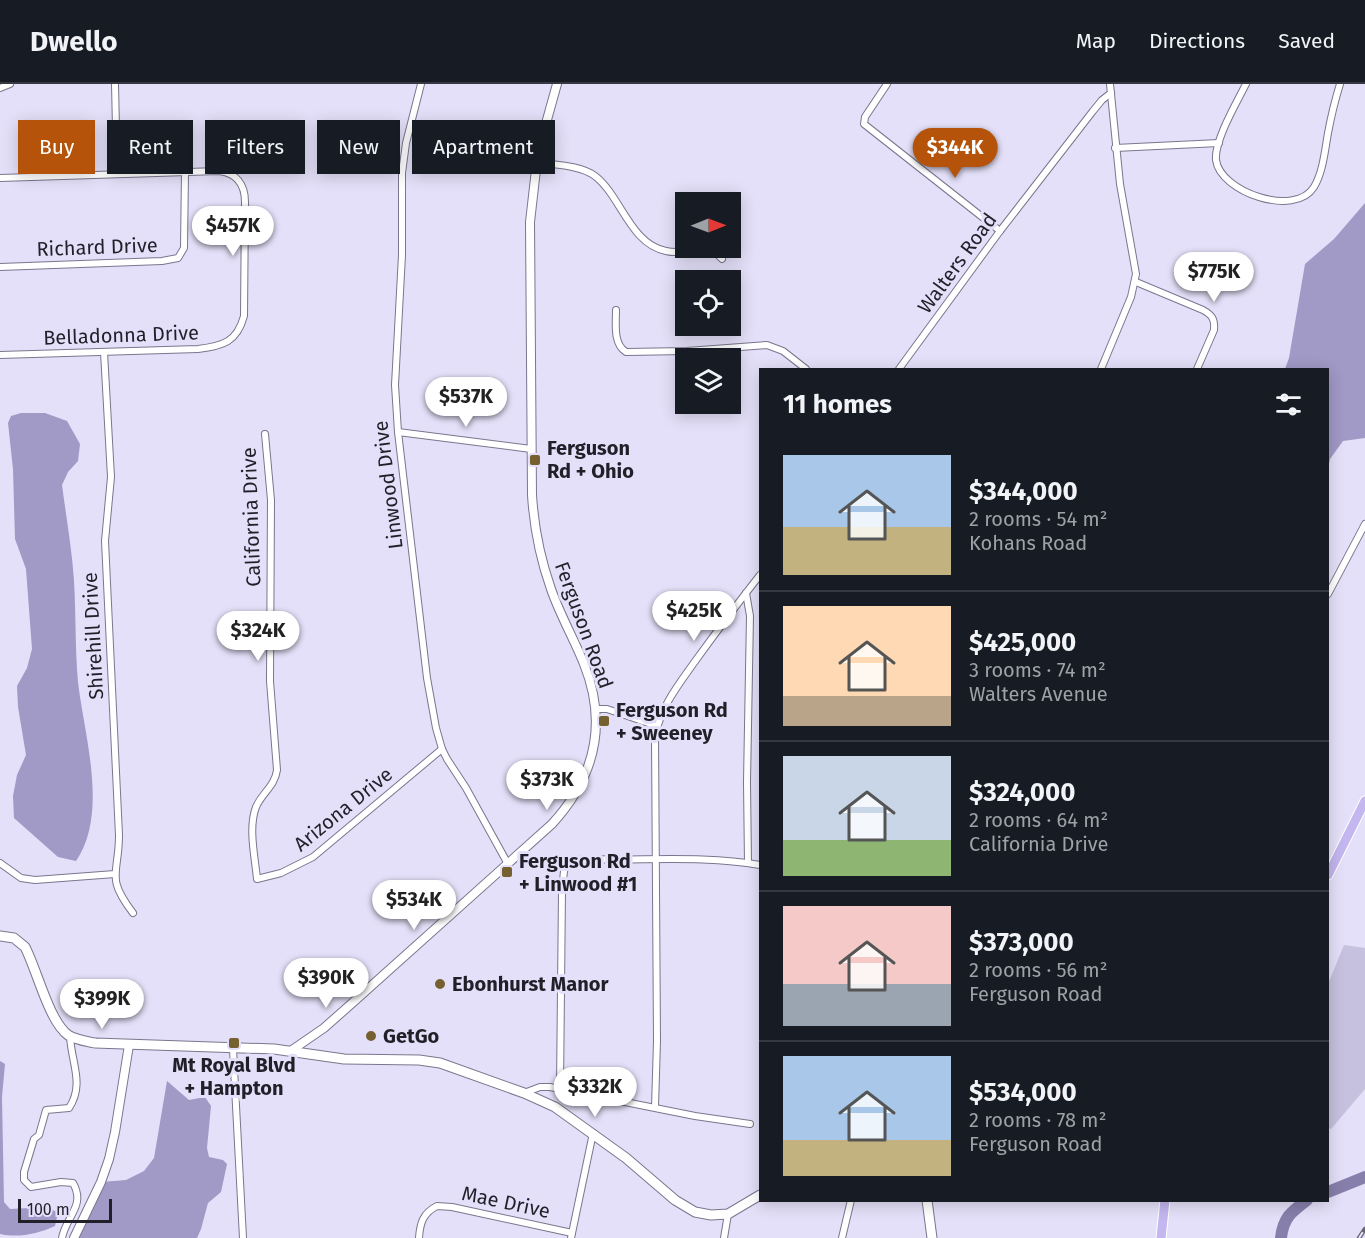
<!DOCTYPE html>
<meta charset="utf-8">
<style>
:root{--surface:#171b24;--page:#242831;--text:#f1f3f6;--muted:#9ea1a6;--line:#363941;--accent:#b45309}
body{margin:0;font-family:"Fira Sans",sans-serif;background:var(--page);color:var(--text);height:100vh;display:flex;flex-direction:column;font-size:22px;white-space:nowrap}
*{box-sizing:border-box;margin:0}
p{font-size:20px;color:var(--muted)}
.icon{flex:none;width:33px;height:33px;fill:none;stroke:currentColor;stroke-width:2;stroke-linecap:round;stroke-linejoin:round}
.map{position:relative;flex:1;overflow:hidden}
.sheet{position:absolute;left:759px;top:284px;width:570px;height:834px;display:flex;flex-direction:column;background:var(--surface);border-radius:0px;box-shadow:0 3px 15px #0003}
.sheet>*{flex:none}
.banner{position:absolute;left:18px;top:36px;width:570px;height:54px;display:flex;gap:12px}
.needle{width:39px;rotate:89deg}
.controls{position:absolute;left:675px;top:108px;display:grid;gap:12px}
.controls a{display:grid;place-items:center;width:66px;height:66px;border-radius:0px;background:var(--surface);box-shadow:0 3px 15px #0003;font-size:30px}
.scale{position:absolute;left:18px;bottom:15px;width:94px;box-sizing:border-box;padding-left:6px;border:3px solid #211f28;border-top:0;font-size:16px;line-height:21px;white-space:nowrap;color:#211f28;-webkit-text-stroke:4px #e4e0f9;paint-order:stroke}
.price{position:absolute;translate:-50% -51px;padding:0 14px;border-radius:21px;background:#fff;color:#222;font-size:20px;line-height:39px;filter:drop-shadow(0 2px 3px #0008)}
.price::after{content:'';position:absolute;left:50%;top:36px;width:18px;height:14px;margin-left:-9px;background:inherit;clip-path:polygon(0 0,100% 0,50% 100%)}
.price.current{background:var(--accent);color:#fff}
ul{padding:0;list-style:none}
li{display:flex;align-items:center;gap:18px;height:150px;padding:0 24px}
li+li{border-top:2px solid var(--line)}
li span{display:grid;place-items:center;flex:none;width:168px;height:120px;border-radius:0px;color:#555}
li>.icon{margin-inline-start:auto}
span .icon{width:72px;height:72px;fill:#fffc;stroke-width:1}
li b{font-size:26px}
h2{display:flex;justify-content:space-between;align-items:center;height:72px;padding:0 24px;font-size:26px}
.pill{padding:0 21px;border-radius:0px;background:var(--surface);box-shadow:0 3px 15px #0003;font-size:21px;line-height:54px}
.pill.current{background:var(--accent);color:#fff}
header{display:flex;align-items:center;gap:36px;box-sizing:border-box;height:84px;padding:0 30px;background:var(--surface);border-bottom:2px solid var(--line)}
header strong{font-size:28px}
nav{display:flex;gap:33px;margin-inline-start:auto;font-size:21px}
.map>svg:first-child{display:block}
.green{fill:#c6c1de}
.forest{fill:#a199c6}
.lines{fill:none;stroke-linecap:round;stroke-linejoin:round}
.river{stroke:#877fab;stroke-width:12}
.minor-casing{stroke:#7a768d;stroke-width:8}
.tertiary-casing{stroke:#7a768d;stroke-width:10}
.secondary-casing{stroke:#7a768d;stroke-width:11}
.primary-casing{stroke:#fff;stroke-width:11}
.minor{stroke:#fff;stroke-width:6}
.tertiary{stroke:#fff;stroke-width:8}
.secondary{stroke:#fff;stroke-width:9}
.primary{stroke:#c4b6ef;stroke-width:9}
.rail-casing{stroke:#656271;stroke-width:4.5}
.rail{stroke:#e4e0f9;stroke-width:2;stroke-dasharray:7;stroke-linecap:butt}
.poi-dot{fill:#776030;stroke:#e4e0f9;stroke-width:2}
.labels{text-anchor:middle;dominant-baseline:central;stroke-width:6;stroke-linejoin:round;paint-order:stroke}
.street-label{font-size:20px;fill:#211f28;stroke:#e4e0f9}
.poi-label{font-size:20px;font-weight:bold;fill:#211f28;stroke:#e4e0f9;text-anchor:start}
</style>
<header>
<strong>Dwello</strong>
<nav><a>Map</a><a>Directions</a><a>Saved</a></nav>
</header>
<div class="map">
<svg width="1365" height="1154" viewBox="0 0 1365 1154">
<rect width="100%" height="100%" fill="#e4e0f9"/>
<polygon class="green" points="1344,861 1365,864 1365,1005 1331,1045 1328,1044 1328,900"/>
<g class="forest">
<polygon points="1365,119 1365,354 1343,357 1330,375 1328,384 1328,285 1285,285 1289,274 1305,180 1334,155"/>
<path d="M21 329H45L67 337 80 360 78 377 68 388 62 401C66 432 72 465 74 497 76 530 75 564 78 598 84 651 109 729 76 777L58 773 14 734 13 712 17 691 26 671 18 623 17 602 27 584 32 565 26 485 15 455 13 385 8 339 11 332Z"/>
<path d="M0 977 5 980 2 1013 4 1118 10 1125 48 1123 58 1129 55 1142C38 1150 18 1154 0 1150Z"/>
<polygon points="167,997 189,1016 205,1013 211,1022 207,1064 209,1073 223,1076 227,1080 221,1108 208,1119 201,1145 197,1154 74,1154 101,1098 126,1096 144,1087 154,1074"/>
</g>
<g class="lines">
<g class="river">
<polyline points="1328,1108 1365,1093"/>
<path d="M1281 1154C1283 1134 1291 1128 1307 1116"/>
</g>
<defs>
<g id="minor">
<polyline points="115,0 117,89"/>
<polyline points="421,0 406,59 402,89 402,171 395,301 398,348 427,594 436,644 442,665 447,675 466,704 508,780"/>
<polyline points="887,0 865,33 864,40 1000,147"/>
<path d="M1246 0C1237 18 1214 57 1216 76 1220 108 1295 134 1314 103 1323 88 1325 66 1328 49 1331 33 1335 16 1340 0"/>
<polyline points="0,4 10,0"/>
<polyline points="1115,64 1219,59"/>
<path d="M537 78C554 81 580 81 595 92 621 112 630 160 666 167 682 171 696 164 712 165L722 175"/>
<path d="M0 94 219 87C236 89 245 100 245 118L244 232C237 258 223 262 198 265L0 271"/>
<polyline points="0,183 162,177 178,174 184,164 185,87"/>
<path d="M1136 198 1203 226C1212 231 1215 235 1214 246L1197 285"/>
<path d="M616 226C616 240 613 260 626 268L687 267 767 261 783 267 806 285"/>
<path d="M104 268 111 393 105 457 119 751C119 791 105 792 133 829"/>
<polyline points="899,285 1000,147 1093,27 1102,16 1111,9"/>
<polyline points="1101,285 1131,213 1136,190 1120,100 1110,0"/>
<polyline points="398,348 531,365"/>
<path d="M265 350 271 416 270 597 277 686C275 702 262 709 256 723 248 744 255 773 257 795L281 789 313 773 442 665"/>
<polyline points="746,509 750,532 747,698 748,779"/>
<polyline points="1328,510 1365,440"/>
<polyline points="596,625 607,625 657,642"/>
<polyline points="0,779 21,794 35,796 115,790"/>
<polyline points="233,965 243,1154"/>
<path d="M560 1004 562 807 564 787 568 778 575 776 586 775C644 777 703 771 760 781"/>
<polyline points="524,1009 540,1003 550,1003 695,1032 750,1040"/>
<path d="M655 1023 657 957 655 652C661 622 679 600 696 576 717 547 738 519 760 491"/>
<path d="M62 1154C66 1132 86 1122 73 1099L61 1098 31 1103 24 1096V1088L34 1055 39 1051 46 1026 69 1024C85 1000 71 978 70 952"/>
<path d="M419 1154C420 1139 423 1129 437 1122L452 1123 572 1149"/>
<polyline points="571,1154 593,1049"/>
<polyline points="724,1154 728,1130"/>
<polyline points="842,1154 851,1116"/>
</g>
<g id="tertiary">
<path d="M292 966 324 944 350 921 552 740C595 693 608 640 584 580 574 555 560 531 551 505 540 474 534 443 532 411L530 138 538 68 557 0"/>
<polyline points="74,1154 101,1098 109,1075 115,1048 129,961"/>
</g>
<g id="secondary">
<path d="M0 852 14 854 25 863C37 886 49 937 68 951 76 956 86 957 95 959L274 965 344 975 419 976 440 979 524 1009 555 1023 626 1074 675 1116 695 1128 711 1131 728 1130 760 1111"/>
<polyline points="927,1116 932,1154"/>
</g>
<g id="primary">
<polyline points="1328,791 1365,717"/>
<polyline points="1161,1154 1165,1116"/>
</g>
</defs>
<use href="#minor" class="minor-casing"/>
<use href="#tertiary" class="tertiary-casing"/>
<use href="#secondary" class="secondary-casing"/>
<use href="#primary" class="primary-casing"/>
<use href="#minor" class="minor"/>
<use href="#tertiary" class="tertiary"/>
<use href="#secondary" class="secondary"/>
<use href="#primary" class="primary"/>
<defs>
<polyline id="rail" points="1359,1154 1365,1145"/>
</defs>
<use href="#rail" class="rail-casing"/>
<use href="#rail" class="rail"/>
</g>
<g class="poi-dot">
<rect x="529" y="370" width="12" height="12" rx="3"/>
<rect x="598" y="631" width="12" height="12" rx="3"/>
<rect x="501" y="782" width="12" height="12" rx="3"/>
<circle cx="440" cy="900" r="6"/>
<circle cx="371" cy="952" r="6"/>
<rect x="228" y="953" width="12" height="12" rx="3"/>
</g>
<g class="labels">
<g class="street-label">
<text transform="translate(97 163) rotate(-2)">Richard Drive</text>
<text transform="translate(957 179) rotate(-54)">Walters Road</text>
<text transform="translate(121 251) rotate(-2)">Belladonna Drive</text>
<text transform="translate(388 401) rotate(-97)">Linwood Drive</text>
<text transform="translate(251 433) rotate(-92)">California Drive</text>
<text transform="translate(584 541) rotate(70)">Ferguson Road</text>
<text transform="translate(93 552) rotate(-93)">Shirehill Drive</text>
<text transform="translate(343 725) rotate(-39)">Arizona Drive</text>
<text transform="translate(506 1118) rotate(12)">Mae Drive</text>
</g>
<g class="poi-label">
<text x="547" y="364">Ferguson<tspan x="547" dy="23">Rd + Ohio</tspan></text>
<text x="616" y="626">Ferguson Rd<tspan x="616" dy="23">+ Sweeney</tspan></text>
<text x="519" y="777">Ferguson Rd<tspan x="519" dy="23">+ Linwood #1</tspan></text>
<text x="452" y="900">Ebonhurst Manor</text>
<text x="383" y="952">GetGo</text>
<text x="234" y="981" text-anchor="middle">Mt Royal Blvd<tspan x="234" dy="23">+ Hampton</tspan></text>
</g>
</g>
</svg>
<div class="controls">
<a><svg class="needle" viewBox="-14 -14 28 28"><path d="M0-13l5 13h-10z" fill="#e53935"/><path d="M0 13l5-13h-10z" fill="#9ea1a6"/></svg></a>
<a><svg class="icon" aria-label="locate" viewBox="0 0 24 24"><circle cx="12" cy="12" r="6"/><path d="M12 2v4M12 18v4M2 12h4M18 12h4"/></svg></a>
<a><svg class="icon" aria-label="layers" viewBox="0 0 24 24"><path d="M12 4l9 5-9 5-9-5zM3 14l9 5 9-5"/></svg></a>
</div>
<div class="scale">100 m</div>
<b class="price current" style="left:955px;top:95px">$344K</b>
<b class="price" style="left:233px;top:173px">$457K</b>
<b class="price" style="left:1214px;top:219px">$775K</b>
<b class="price" style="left:466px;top:344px">$537K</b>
<b class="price" style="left:694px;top:558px">$425K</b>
<b class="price" style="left:258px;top:578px">$324K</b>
<b class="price" style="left:547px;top:727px">$373K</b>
<b class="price" style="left:414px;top:847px">$534K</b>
<b class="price" style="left:326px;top:925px">$390K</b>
<b class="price" style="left:102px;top:946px">$399K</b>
<b class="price" style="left:595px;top:1034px">$332K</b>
<div class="banner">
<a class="pill current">Buy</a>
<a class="pill">Rent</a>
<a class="pill">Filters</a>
<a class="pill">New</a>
<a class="pill">Apartment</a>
</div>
<section class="sheet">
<h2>11 homes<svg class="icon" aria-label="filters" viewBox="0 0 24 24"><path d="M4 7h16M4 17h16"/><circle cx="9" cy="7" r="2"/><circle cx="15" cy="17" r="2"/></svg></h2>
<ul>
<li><span style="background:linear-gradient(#a9c7e8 60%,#c2b280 0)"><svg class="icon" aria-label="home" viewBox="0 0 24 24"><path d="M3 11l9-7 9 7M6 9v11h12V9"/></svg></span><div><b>$344,000</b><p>2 rooms · 54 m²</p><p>Kohans Road</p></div></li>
<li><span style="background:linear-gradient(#ffd9b3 75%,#b9a48a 0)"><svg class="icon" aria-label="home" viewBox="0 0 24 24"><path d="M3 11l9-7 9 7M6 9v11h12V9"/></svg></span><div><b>$425,000</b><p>3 rooms · 74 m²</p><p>Walters Avenue</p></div></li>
<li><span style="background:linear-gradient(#c9d6e8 70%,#8fb573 0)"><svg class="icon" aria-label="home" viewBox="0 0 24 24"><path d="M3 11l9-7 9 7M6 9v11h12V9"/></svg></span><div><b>$324,000</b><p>2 rooms · 64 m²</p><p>California Drive</p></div></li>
<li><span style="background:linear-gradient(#f6c9c9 65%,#9aa5b1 0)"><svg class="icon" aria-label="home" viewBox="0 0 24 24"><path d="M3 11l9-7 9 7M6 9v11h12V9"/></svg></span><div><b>$373,000</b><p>2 rooms · 56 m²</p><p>Ferguson Road</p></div></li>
<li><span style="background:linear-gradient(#a9c7e8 70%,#c2b280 0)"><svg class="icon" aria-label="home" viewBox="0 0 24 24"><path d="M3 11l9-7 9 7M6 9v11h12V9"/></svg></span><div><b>$534,000</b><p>2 rooms · 78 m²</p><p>Ferguson Road</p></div></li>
</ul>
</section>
</div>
